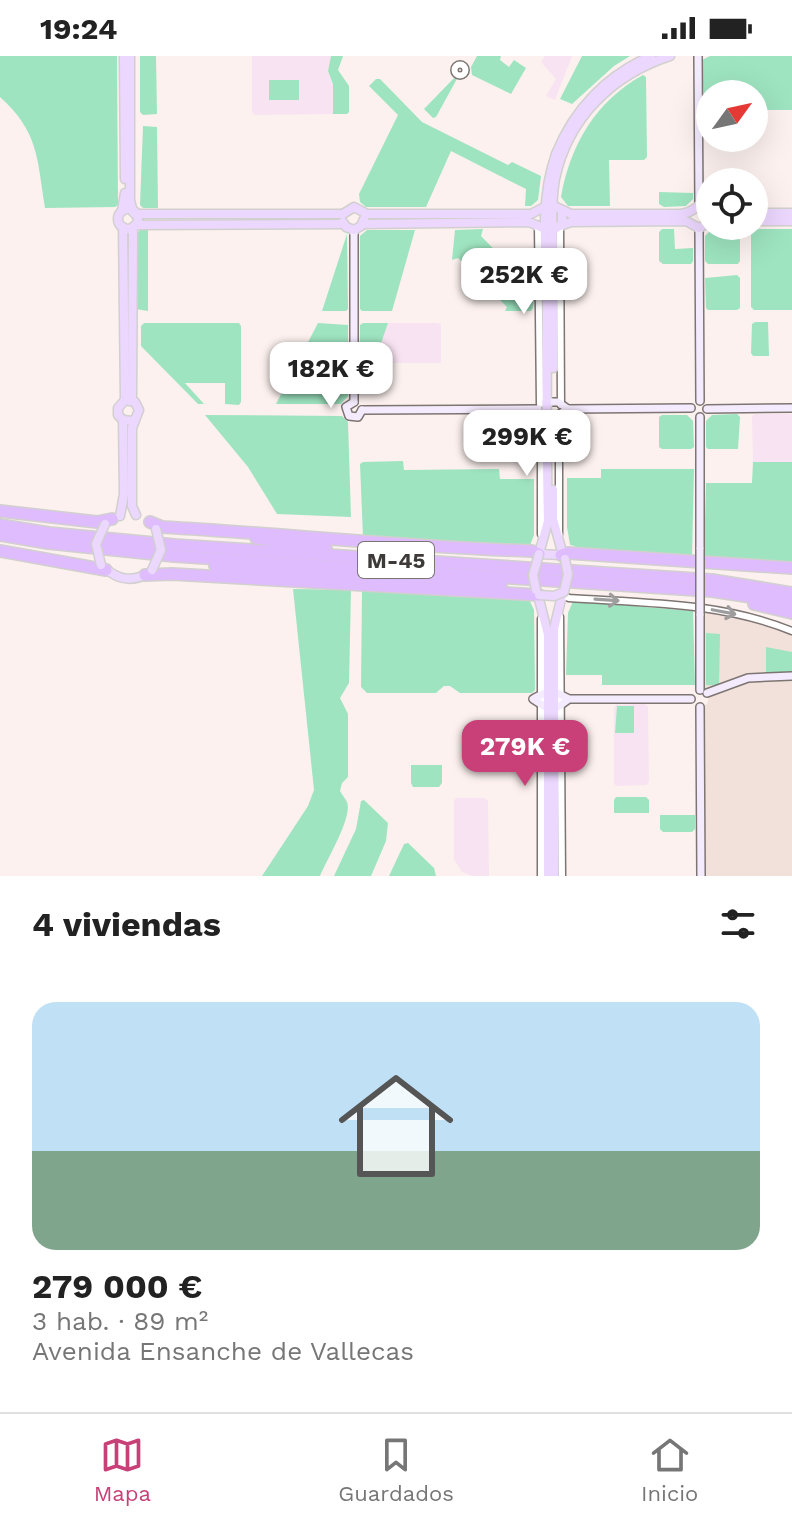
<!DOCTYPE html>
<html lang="es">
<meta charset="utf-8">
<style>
:root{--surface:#fff;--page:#f6f6f6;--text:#222;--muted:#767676;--line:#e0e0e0;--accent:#c93f77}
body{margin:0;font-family:"Work Sans",sans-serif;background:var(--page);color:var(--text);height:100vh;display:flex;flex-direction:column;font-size:30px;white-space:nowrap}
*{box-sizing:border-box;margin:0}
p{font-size:26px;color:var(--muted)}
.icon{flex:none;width:44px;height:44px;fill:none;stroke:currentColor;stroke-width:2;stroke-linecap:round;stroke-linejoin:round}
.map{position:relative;height:820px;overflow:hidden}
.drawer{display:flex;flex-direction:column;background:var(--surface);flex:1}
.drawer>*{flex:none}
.needle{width:52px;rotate:57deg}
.buttons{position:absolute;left:696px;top:24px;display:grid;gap:16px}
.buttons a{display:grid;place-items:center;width:72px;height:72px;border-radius:50%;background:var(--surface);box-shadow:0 8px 32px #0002;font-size:40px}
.price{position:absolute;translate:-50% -68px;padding:0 18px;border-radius:16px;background:#fff;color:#222;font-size:26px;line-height:52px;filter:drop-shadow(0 2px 4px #0008)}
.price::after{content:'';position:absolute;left:50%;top:48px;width:24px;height:18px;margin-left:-12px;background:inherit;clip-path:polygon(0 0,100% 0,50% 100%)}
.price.current{background:var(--accent);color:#fff}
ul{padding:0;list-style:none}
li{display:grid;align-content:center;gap:16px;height:424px;padding:0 32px}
li span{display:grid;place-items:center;height:248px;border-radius:24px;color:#555}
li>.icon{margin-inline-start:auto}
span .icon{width:144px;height:144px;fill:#fffc;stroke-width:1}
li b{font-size:34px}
h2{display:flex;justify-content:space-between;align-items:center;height:96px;padding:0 32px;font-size:34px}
.status{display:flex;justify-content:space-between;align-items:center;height:56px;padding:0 40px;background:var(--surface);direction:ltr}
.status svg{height:22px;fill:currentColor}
.tab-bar{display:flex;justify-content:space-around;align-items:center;height:112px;border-top:2px solid var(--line);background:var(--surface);font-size:22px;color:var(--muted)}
.tab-bar a{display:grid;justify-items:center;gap:4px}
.tab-bar .current{color:var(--accent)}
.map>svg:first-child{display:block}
.built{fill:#f2e1da}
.education{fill:#f8e3f2}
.green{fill:#9ee4c0}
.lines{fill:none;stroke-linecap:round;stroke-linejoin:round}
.tertiary-casing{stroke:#7d7572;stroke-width:9}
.secondary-casing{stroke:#7d7572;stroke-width:10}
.primary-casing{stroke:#d1d0cf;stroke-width:11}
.motorway-casing{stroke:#d1d0cf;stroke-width:14}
.tertiary{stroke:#fff;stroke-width:6}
.secondary{stroke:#f5ebfe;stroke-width:7}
.primary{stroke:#ecd7fe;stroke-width:8}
.motorway{stroke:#dfbcfd;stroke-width:11}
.secondary-bridge-casing{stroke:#7d7572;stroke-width:10;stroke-linecap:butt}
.primary-bridge-casing{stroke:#d1d0cf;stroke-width:11;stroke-linecap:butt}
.secondary-bridge{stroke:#f5ebfe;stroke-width:7}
.primary-bridge{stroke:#ecd7fe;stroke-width:8}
.oneway{stroke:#9e9c9c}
.labels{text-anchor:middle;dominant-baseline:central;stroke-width:7;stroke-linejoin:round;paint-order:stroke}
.shield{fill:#fff;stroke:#787574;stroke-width:2}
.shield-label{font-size:22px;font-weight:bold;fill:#3e3a39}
</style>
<div class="status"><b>19:24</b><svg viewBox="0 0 49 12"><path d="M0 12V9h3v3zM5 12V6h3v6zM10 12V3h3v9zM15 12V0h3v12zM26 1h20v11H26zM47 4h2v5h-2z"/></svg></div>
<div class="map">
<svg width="792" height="820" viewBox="0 0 792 820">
<rect width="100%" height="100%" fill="#fcf1ee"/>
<polygon class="built" points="700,551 792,575 792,820 703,820 700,651 707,648 709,641 703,634"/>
<g class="education">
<polygon points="252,0 331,0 328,15 333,28 333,58 255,59 252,56"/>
<polygon points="545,0 572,0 555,44 546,40 556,23 541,6"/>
<polygon points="388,267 438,267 441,269 441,307 373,307"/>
<polygon points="754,358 792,358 792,406 753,406 752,361"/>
<polygon points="645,648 648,651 649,726 646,729 616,730 614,727 614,652 616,649"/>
<polygon points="457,742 485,742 488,745 489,820 472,820 462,816 454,803 454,744"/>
</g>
<g class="green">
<path d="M0 0H117L118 149 115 151 45 152C37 103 39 76 0 41Z"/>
<polygon points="140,0 156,0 157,58 143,59 140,56"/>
<polygon points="331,0 343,0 338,14 349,30 349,56 347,58 333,58 333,28 328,15"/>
<polygon points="477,0 501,0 500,4 509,11 514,4 526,12 511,38 472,19 471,11"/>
<polygon points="582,0 630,0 614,10 572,48 560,43"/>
<polygon points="710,0 792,0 792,54 754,54 754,38 710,38 710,55 704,52 702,4"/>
<path d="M643 19 646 21 647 101 644 104H609L610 150H568L561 141C570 89 596 45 643 19Z"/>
<polygon points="456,20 458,21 436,61 433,62 424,53"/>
<polygon points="376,23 380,23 422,66 508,109 512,106 541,120 538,144 531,150 525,150 526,133 451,95 426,151 366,151 360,146 359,138 398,59 369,30"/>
<rect x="269" y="24" width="30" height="20"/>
<polygon points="143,70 157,71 158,152 143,152 140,149"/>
<polygon points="659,136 693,137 693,143 686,150 664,151 659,148"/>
<polygon points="141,172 148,172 148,255 136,253 136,180"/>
<polygon points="483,173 481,180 534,234 533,252 531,255 505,255 507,251 458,202 452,204 455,174"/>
<polygon points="662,173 674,173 675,193 693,192 693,205 691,208 663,208 659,205 659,176"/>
<polygon points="712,173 738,173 740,176 740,205 738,208 708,208 705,205 705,180"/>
<polygon points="754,173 792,173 792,254 754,254 751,251 751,176"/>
<polygon points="367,174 415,174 392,255 362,255 360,253 360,180"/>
<polygon points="347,178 348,253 346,255 322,255"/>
<polygon points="737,219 740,222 740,252 737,254 708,254 706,252 705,222"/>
<polygon points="755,266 768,266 769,300 753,300 751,297 752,268"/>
<polygon points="144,267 239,267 241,270 241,346 239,349 225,348 225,327 185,327 204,348 198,348 141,290 141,270"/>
<polygon points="318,267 348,269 348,340 341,348 276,348"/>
<polygon points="363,267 388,267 378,296 360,332 360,269"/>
<polygon points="737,358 740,361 738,393 708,393 706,391 706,365 712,359"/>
<polygon points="205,359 342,360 348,366 351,461 277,458 248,411"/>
<polygon points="662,359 687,359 693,365 694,391 691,393 662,393 659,391 659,361"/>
<polygon points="403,405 404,414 499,413 500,423 534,423 534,479 529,492 363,481 360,408 363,406"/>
<polygon points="753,406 792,406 792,508 704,503 706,427 752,427"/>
<polygon points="601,413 694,413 692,502 575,494 575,490 570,489 567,471 567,422 601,422"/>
<path d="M293 533 351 534 349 627 340 642 348 658V721L342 727 340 735C342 739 345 742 347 746 353 761 326 805 320 820H262L308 750 314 734Z"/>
<polygon points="362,534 529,543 534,554 535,634 532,637 460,637 450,630 444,630 436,637 367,637 361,631"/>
<polygon points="573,545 693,555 695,629 602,629 602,619 566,619 568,557"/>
<polygon points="706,577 720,578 719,630 706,629"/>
<polygon points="766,591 792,596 792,617 766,617"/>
<polygon points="617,650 634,650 634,677 615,677"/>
<polygon points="411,709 442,709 442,727 439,731 413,731 411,727"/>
<polygon points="616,741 646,741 649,744 649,757 614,757 614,744"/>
<polygon points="364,744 388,767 386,785 389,778 371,820 334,820 356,773 361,745"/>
<polygon points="660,759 695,759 695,773 692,776 663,776 660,773"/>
<polygon points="408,787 434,812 436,820 389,820 404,788"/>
</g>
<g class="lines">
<defs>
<g id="tertiary">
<circle cx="460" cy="14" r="5.5"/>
<polyline points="538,169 540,348"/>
<polyline points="560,170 561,349"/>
<polyline points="541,358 541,478"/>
<polyline points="559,358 559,478"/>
<path d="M562 539 569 542C644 547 721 546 792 575"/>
<polyline points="560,561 562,820"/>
<polyline points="541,563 541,820"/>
</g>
<g id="secondary">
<polyline points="698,0 699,150"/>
<polyline points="699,172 700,345"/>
<polyline points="354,174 354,346"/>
<polyline points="354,346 346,351 349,360 358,361 362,354"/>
<polyline points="545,346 558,346 568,353"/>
<polyline points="707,353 792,352"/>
<polyline points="362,354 538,353"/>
<polyline points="561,357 568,353 691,352"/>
<polyline points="700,361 700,493"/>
<polyline points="700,558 700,634"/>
<polyline points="707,637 748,622 792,620"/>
<path d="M569 643C548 633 554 632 533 643L547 652 558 651 569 643H691"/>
<polyline points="700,651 701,820"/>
</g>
<g id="primary">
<polyline points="124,0 125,123"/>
<polyline points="130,0 130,144 133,156"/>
<circle cx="128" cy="163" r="10"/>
<polyline points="122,155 125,137"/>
<polyline points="754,157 792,157"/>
<polyline points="135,158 343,158"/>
<polyline points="343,158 354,151 367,158 531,158 550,148 571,158 681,158 689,156 699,150 710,156"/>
<polyline points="754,165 792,165"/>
<polyline points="343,166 346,171 354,174 361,170 364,163"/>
<path d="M363 168 528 166C541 169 550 182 562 167V155"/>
<polyline points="135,169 344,168"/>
<polyline points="560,170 571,166 686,165 699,172 710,166"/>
<polyline points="123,171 125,344"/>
<path d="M553 312C553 276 553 239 553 202 553 176 550 149 555 123 568 62 612 19 670 0"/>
<polyline points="132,345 133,171"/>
<polyline points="133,365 123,364 118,359 118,352 125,344 135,346 139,354 132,372 132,450 136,459"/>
<polyline points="553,434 553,463 564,503"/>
<polyline points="120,460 124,438 123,364"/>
<path d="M561 499 539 498 548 465C546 393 547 322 547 250 546 201 539 145 556 98 574 53 607 19 651 0"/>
<path d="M105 512C118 524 131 526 147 518"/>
<polyline points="537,535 548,579 548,820"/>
<polyline points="554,820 554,573 562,539"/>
</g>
<g id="motorway">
<polyline points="0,455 97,466 112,463"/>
<path d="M150 466 162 471C286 478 409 491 532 495L539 498"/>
<polyline points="0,469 49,477 175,489 712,524 792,537"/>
<polyline points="0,479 48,487 174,500 712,535 792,547"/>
<polyline points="256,482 326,492"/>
<polyline points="0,495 106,514"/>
<polyline points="561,499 568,497 792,512"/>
<polyline points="215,510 501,528"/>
<polyline points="145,519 172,518 539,539"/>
<polyline points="754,548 792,557"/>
</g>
</defs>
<use href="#tertiary" class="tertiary-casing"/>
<use href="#secondary" class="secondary-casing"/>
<use href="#primary" class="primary-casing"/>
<use href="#motorway" class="motorway-casing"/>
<use href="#tertiary" class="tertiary"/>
<use href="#secondary" class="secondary"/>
<use href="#primary" class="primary"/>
<use href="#motorway" class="motorway"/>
<defs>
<polyline id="secondary-bridge" points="700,493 700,558"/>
<g id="primary-bridge">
<polyline points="101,509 96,488 105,468"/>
<polyline points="152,514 161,494 156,473"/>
<polyline points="536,534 533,519 539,498"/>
<polyline points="539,539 554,540 564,536 568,518 565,503"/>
</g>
</defs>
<use href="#secondary-bridge" class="secondary-bridge-casing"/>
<use href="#primary-bridge" class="primary-bridge-casing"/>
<use href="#secondary-bridge" class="secondary-bridge"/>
<use href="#primary-bridge" class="primary-bridge"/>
</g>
<defs><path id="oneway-shaft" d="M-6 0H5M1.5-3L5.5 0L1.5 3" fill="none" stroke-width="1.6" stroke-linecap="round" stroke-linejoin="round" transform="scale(2)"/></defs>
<g class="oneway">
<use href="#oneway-shaft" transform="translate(607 544) rotate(4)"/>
<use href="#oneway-shaft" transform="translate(724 556) rotate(11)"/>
</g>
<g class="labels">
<rect class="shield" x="358" y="486" width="76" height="36" rx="6"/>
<g class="shield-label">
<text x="396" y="504">M-45</text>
</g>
</g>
</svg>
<div class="buttons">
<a><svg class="needle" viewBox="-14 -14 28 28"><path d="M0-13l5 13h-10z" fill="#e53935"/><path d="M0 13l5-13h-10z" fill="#767676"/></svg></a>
<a><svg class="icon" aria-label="locate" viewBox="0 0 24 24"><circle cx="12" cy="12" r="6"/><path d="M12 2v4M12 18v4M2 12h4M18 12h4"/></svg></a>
</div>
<b class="price" style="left:524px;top:260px">252K €</b>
<b class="price" style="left:331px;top:354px">182K €</b>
<b class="price" style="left:527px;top:422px">299K €</b>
<b class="price current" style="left:525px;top:732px">279K €</b>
</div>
<section class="drawer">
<h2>4 viviendas<svg class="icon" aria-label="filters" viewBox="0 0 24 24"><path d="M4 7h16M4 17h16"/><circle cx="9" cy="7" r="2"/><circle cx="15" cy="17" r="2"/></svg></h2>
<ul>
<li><span style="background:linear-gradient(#bfe0f5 60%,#7fa58c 0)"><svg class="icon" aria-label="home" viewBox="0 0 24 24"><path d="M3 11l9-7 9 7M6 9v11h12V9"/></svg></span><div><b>279 000 €</b><p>3 hab. · 89 m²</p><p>Avenida Ensanche de Vallecas</p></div></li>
</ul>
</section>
<nav class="tab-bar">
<a class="current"><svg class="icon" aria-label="map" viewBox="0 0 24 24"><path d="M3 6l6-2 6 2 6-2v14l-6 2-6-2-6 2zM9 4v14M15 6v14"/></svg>Mapa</a>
<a><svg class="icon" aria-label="saved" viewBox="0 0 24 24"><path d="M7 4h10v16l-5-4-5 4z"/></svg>Guardados</a>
<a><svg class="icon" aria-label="home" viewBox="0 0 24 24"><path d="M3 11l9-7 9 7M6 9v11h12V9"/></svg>Inicio</a>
</nav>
